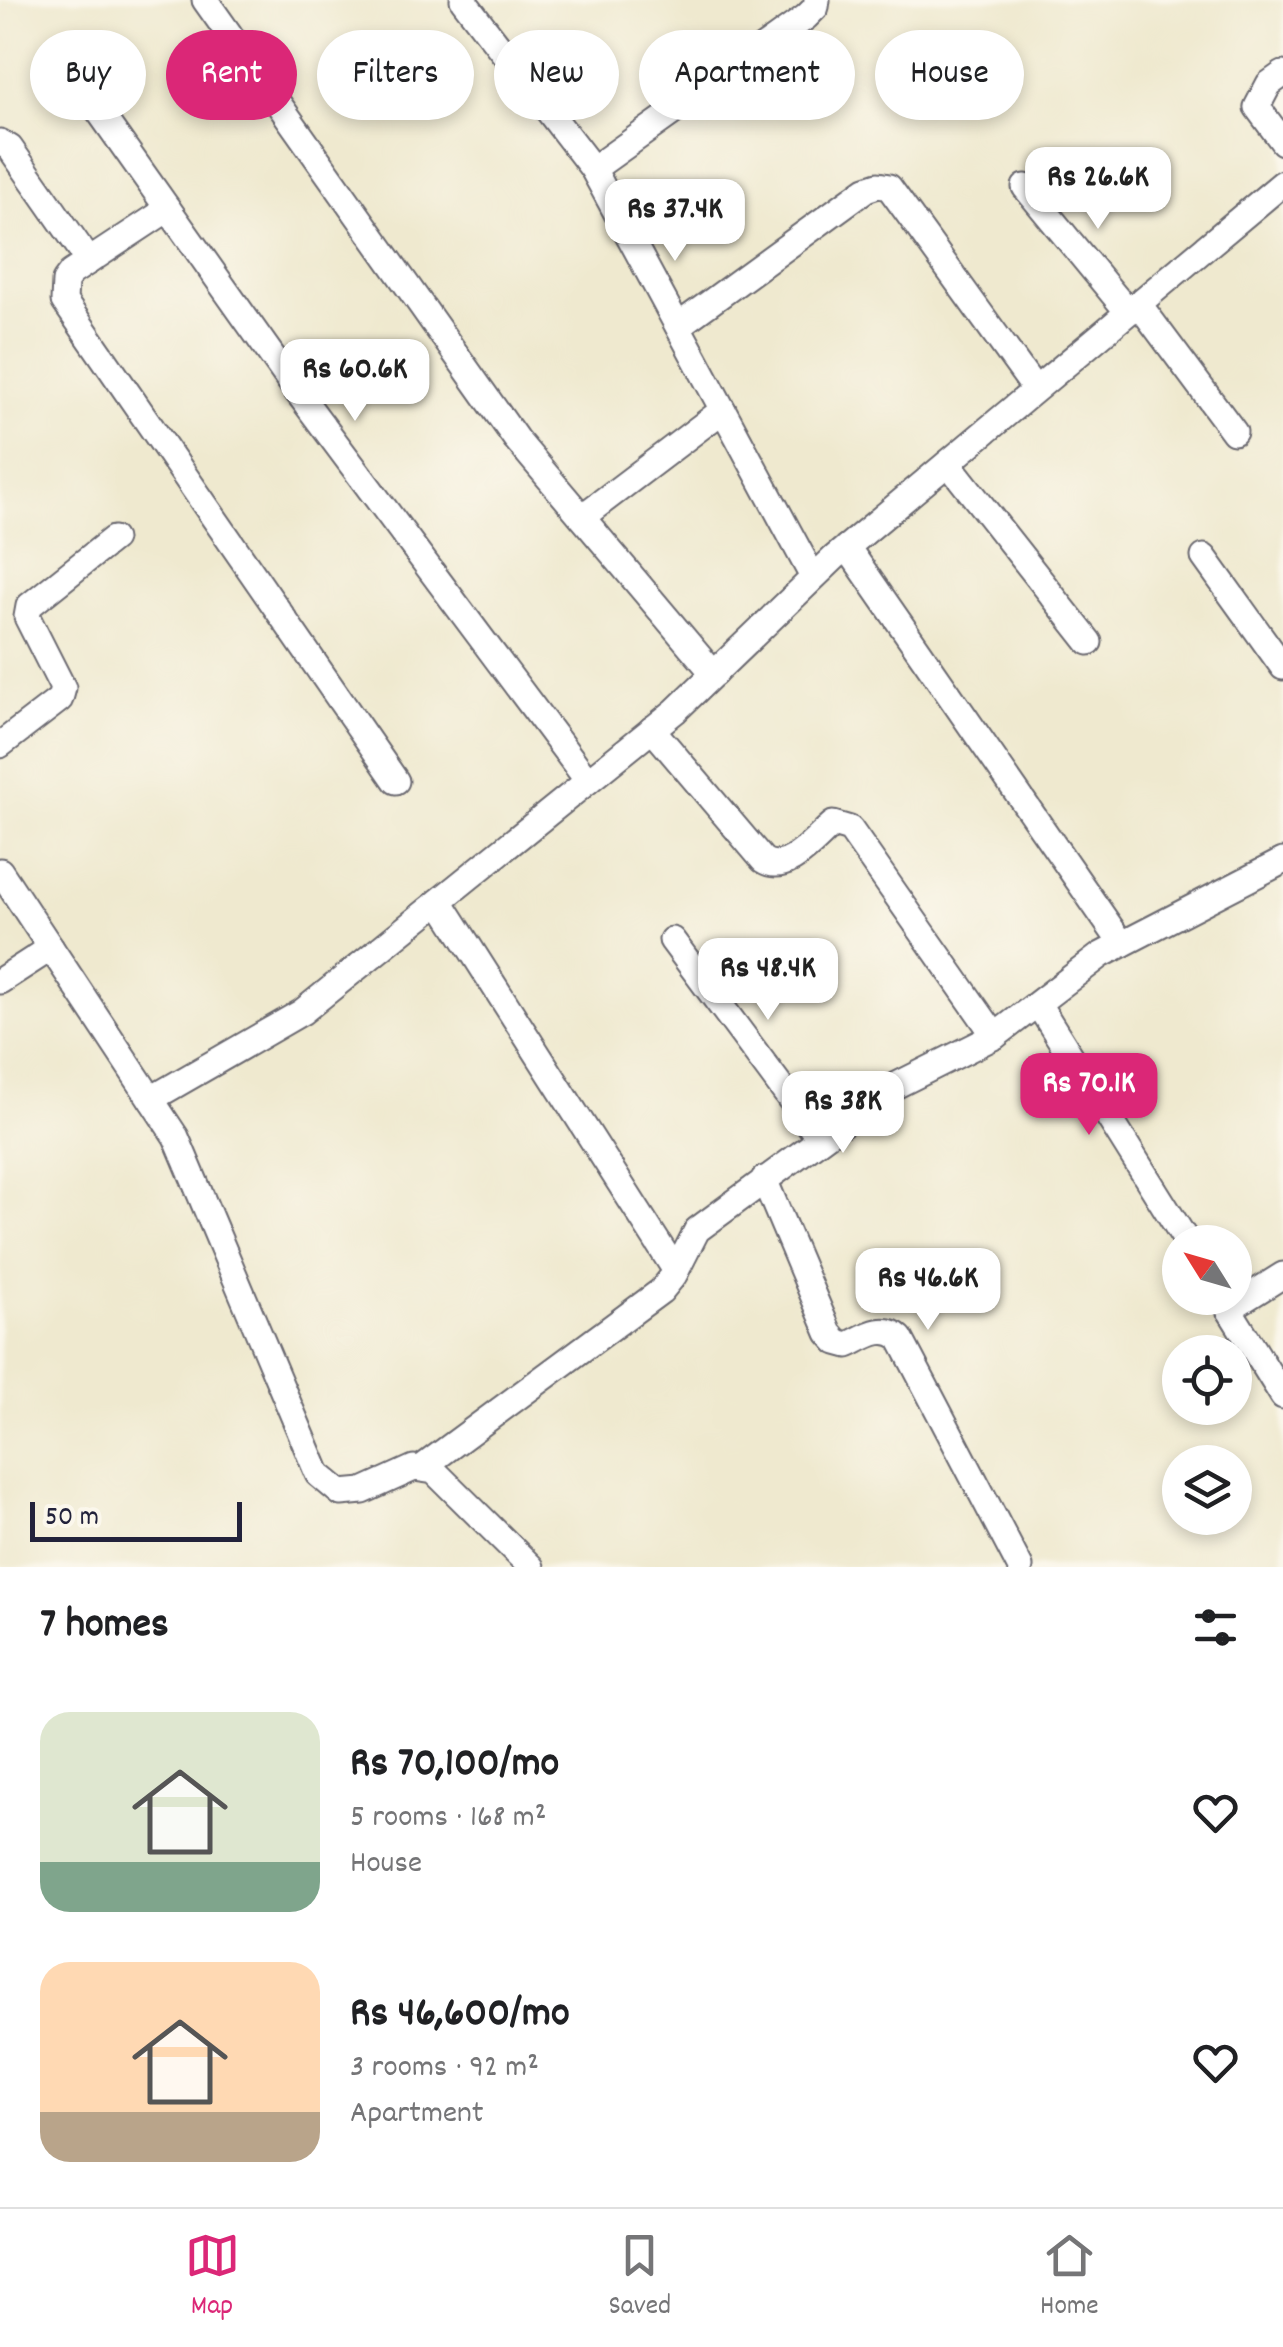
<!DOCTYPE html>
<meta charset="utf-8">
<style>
:root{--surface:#fff;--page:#f6f6f6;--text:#202124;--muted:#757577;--line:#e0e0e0;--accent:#db2777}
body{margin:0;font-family:Dekko,sans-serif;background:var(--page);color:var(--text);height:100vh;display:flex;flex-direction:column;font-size:38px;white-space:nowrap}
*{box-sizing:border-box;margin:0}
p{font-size:32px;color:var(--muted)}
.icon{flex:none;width:55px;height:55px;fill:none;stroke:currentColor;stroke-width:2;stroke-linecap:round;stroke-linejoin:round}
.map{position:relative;height:1567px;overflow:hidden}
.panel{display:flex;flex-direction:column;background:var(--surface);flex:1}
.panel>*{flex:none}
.banner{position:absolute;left:30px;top:30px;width:1225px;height:90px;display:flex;gap:20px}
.needle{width:65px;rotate:307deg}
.buttons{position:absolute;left:1162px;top:1225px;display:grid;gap:20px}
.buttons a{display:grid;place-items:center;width:90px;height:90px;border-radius:50%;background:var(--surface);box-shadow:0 5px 15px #0003;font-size:50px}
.scale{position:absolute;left:30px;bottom:25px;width:212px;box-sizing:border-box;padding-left:10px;border:5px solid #22223b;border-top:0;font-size:28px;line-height:35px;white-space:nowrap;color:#22223b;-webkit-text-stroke:8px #fbf7ec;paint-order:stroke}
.price{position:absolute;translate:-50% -85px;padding:0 22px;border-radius:20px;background:#fff;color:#222;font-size:32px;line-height:65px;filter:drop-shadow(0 2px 5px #0008)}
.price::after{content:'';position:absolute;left:50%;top:60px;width:30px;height:22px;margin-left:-15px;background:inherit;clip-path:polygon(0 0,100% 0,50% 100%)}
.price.current{background:var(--accent);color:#fff}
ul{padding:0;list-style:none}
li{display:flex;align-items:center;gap:30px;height:250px;padding:0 40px}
li span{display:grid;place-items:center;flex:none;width:280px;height:200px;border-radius:30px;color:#555}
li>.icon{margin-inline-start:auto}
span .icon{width:120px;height:120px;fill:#fffc;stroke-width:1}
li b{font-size:42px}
h2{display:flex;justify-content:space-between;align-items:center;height:120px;padding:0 40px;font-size:42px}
.pill{padding:0 35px;border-radius:45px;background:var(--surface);box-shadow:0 5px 15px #0003;font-size:35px;line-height:90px}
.pill.current{background:var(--accent);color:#fff}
.dock{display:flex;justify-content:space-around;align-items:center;height:140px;border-top:2px solid var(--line);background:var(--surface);font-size:28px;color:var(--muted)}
.dock a{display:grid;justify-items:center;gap:5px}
.dock .current{color:var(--accent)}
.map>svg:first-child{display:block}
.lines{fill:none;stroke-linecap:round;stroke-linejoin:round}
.street-casing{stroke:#6a686f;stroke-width:29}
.street{stroke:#fff;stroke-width:25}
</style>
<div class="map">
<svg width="1283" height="1567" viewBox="0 0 1283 1567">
<rect width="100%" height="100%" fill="#fbf7ec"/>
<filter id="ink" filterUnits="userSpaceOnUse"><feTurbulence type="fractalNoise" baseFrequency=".01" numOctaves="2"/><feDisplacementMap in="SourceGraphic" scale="20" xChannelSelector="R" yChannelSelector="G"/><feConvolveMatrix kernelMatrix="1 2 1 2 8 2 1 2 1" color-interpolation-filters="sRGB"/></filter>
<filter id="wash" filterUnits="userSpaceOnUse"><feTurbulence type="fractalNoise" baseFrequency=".0048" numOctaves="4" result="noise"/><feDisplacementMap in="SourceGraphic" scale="40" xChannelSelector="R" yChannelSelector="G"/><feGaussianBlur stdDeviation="2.25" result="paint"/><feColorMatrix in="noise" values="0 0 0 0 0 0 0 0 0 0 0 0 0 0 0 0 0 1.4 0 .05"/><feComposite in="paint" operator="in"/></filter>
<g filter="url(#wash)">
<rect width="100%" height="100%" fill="#efe9cf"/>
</g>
<g filter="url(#ink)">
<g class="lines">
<defs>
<g id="street">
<polyline points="205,0 516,439 714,674"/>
<polyline points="463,0 593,169 813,577"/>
<polyline points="1283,74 1269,84 1257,107 1283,142"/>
<polyline points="86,93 299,394 588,781"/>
<polyline points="0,142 10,148 89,261"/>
<polyline points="593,169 806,17 816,7 817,0"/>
<polyline points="1025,187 1128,312"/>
<polyline points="168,209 71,273 65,281 64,301 396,781"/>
<polyline points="1138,303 1234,432"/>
<polyline points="678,326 866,189 878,185 889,187 1035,389"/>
<polyline points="948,463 1089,642"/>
<polyline points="582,517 723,410"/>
<polyline points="847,547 1122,944"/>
<polyline points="1204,557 1283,667"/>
<path d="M652 729 763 860C787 876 815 839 833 824L850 829 995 1036"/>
<polyline points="0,745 60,699 63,688 27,617 29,606 113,539"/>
<polyline points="0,871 176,1137 318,1474 341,1493 363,1491 414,1468 434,1471 531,1567"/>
<polyline points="440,901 676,1271"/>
<polyline points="672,940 820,1139"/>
<polyline points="0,981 51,948"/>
<polyline points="1038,1004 1187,1242"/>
<polyline points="151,1099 302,1012 588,781 675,711 834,558 1283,183"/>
<path d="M764 1179 829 1333 837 1342 848 1345C865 1337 883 1323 900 1338L1020 1567"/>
<polyline points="1222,1298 1283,1396"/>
<polyline points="1229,1309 1283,1275"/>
<polyline points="423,1467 661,1291 674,1275 697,1230 889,1089 995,1036 1101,955 1283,861"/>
</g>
</defs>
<use href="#street" class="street-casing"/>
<use href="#street" class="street"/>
</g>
</g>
</svg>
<div class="buttons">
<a><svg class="needle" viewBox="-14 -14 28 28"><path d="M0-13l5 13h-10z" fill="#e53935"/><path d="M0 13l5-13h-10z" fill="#757577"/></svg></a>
<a><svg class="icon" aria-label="locate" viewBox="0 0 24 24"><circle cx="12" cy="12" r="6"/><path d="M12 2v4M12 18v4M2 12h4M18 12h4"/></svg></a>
<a><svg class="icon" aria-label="layers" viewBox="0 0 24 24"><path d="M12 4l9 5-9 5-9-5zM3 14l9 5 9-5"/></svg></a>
</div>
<div class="scale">50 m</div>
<b class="price" style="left:1098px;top:232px">Rs 26.6K</b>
<b class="price" style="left:675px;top:264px">Rs 37.4K</b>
<b class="price" style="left:355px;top:424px">Rs 60.6K</b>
<b class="price" style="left:768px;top:1023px">Rs 48.4K</b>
<b class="price current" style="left:1089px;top:1138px">Rs 70.1K</b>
<b class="price" style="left:843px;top:1156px">Rs 38K</b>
<b class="price" style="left:928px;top:1333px">Rs 46.6K</b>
<div class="banner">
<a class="pill">Buy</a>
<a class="pill current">Rent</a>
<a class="pill">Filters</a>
<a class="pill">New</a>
<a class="pill">Apartment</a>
<a class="pill">House</a>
</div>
</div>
<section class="panel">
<h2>7 homes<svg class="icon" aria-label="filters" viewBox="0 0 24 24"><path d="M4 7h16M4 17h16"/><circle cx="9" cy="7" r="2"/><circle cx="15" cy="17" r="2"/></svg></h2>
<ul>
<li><span style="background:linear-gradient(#dfe7d0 75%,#7fa58c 0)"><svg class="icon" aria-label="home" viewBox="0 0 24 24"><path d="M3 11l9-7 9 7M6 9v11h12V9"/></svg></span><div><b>Rs 70,100/mo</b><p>5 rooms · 168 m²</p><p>House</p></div><svg class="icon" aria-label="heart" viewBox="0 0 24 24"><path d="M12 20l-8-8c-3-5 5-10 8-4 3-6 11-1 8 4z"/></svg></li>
<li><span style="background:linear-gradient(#ffd9b3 75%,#b9a48a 0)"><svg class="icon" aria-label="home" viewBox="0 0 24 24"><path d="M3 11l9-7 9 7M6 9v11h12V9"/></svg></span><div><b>Rs 46,600/mo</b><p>3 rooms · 92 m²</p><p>Apartment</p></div><svg class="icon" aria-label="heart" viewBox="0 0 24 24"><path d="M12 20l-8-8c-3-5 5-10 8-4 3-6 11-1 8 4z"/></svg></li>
</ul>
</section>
<nav class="dock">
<a class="current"><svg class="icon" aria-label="map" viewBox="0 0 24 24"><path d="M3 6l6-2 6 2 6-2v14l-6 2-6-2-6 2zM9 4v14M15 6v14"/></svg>Map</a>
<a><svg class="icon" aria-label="saved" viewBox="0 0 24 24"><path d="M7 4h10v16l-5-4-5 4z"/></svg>Saved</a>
<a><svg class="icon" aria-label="home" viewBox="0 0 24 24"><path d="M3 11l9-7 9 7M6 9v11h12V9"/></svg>Home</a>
</nav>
